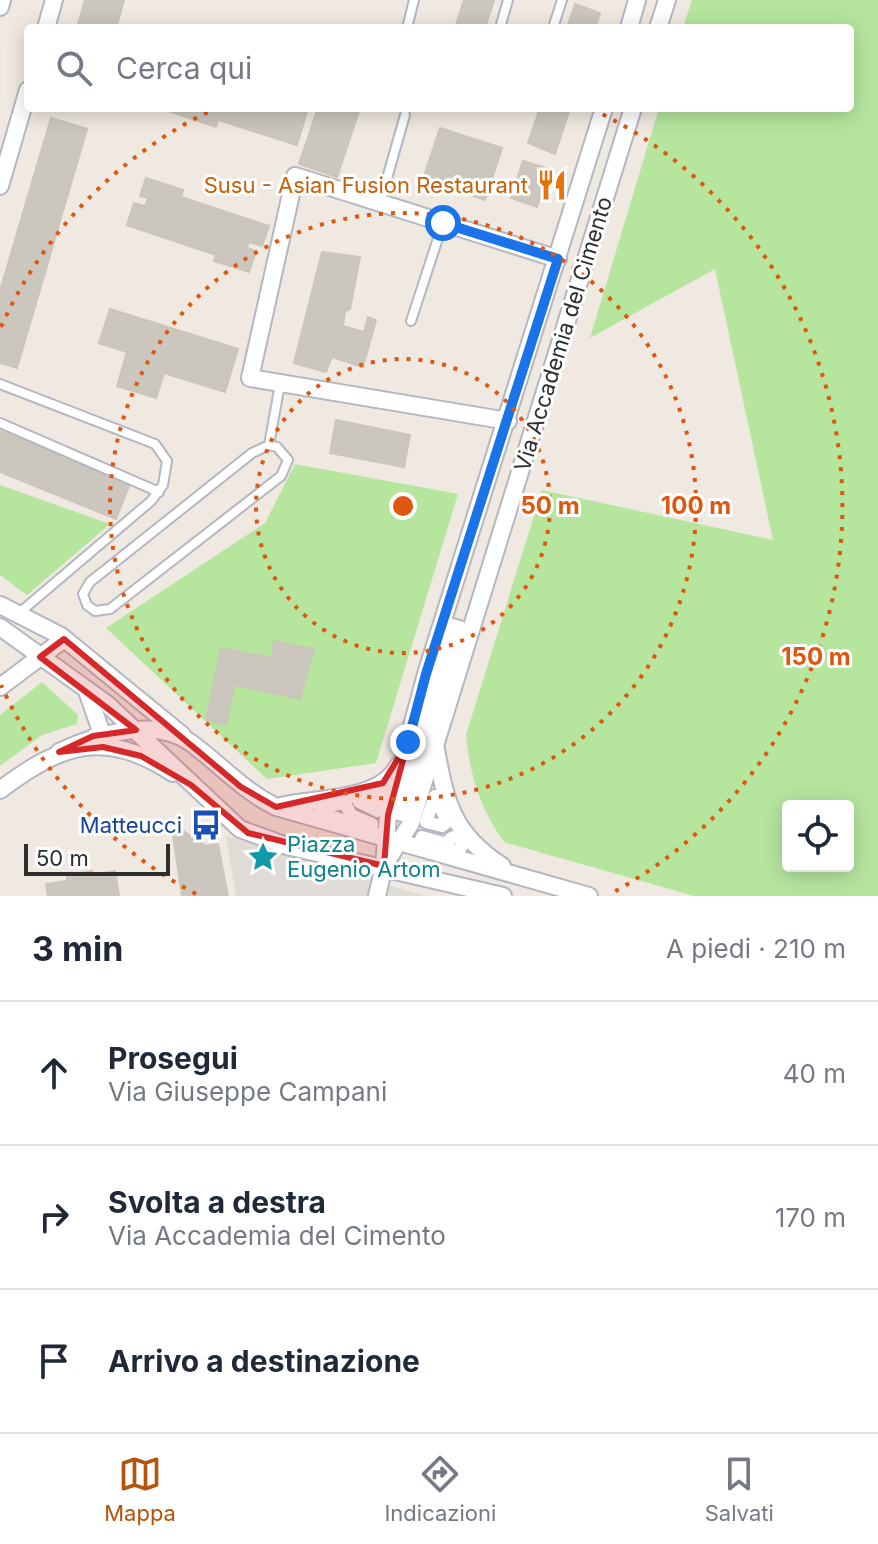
<!DOCTYPE html>
<html lang="it">
<head>
<meta charset="utf-8">
<style>
  body { margin:0; font-family:Inter,sans-serif; background:#f2f2f3; color:#1f2937 }
  .controls { position:absolute; right:24px; bottom:24px; display:grid; overflow:hidden; border-radius:8px; box-shadow:0 4px 20px #0003 }
  .controls button { width:72px; height:72px; display:grid; place-items:center; padding:0; border:0; border-bottom:2px solid #e0e1e3; background:#fff; color:#1f2937; font:40px sans-serif }
  .scale { position:absolute; left:24px; bottom:20px; width:146px; box-sizing:border-box; padding-left:8px; border:4px solid #2e2e2e; border-top:0; font-size:22px; line-height:28px; white-space:nowrap; color:#2e2e2e; -webkit-text-stroke:6px #fff; paint-order:stroke }
  .stop { position:absolute; width:24px; height:24px; margin:-18px; border:6px solid #1a73e8; border-radius:50%; background:#fff }
  .stop.end { background:#1a73e8; border-color:#fff; box-shadow:0 2px 8px #0008 }
  .list { margin:0; padding:0; list-style:none }
  h2 { display:flex; justify-content:space-between; align-items:center; height:104px; margin:0; padding:0 32px; font-size:34px }
  h2 small { font-size:26px; font-weight:400; color:#747a83 }
  .list li { display:grid; grid-template-columns:52px 1fr auto; gap:24px; align-items:center; box-sizing:border-box; height:144px; padding:0 32px; border-top:2px solid #e0e1e3 }
  .list b { display:block; font-size:30px; white-space:nowrap }
  .list p { margin:0; font-size:26px; white-space:nowrap; color:#747a83 }
  .list em { font-size:26px; font-style:normal; color:#747a83 }
  .icon { flex:none; width:44px; height:44px; fill:none; stroke:currentColor; stroke-width:2; stroke-linecap:round; stroke-linejoin:round }
  .map { position:relative; flex:none; width:878px; height:896px; overflow:hidden }
  .search { position:absolute; background:#fff; box-shadow:0 4px 20px #0003; left:24px; right:24px; top:24px; height:88px; display:flex; align-items:center; gap:20px; box-sizing:border-box; padding:0 28px; border-radius:8px; color:#747a83; font-size:30px }
  .sheet { height:536px; background:#fff }
  nav { display:flex; justify-content:space-around; align-items:center; box-sizing:border-box; height:112px; border-top:2px solid #e0e1e3; background:#fff; font-size:22px; color:#747a83 }
  nav a { display:grid; justify-items:center; gap:4px }
  nav .on { color:#b45309 }
  .map>svg:first-child { display:block }
  .green { fill:#b6e59e; fill-rule:evenodd }
  .plaza { fill:#dfdcd8 }
  .building { fill:#cbc7bf; stroke:#cbc5ba; stroke-width:2 }
  .lines { fill:none; stroke-linecap:round; stroke-linejoin:round }
  .service-casing { stroke:#b4b7c1; stroke-width:12 }
  .pedestrian-casing { stroke:#b4b7c1; stroke-width:16 }
  .minor-casing { stroke:#b4b7c1; stroke-width:20 }
  .service { stroke:#fff; stroke-width:8 }
  .pedestrian { stroke:#fff; stroke-width:12 }
  .minor { stroke:#fff; stroke-width:16 }
  .route { stroke:#1a73e8; stroke-width:10 }
  .marked { fill:#d62828; fill-opacity:0.2; stroke:#d62828; stroke-width:6; stroke-linejoin:round }
  .ring { fill:none; stroke:#df570e; stroke-width:4; stroke-dasharray:4 8 }
  .labels { text-anchor:middle; stroke-width:6; stroke-linejoin:round; paint-order:stroke }
  .food-label { font-size:22px; fill:#c56008; stroke:#fff; text-anchor:end }
  .street-label { font-size:22px; fill:#2e2e2e; stroke:#fff }
  .transit-label { font-size:22px; fill:#164399; stroke:#fff; text-anchor:end }
  .culture-label { font-size:22px; fill:#0d838f; stroke:#fff; text-anchor:start }
  .centre { fill:#df570e; stroke:#fff; stroke-width:4 }
  .ring-label { font-size:24px; text-anchor:middle; font-weight:bold; fill:#df570e; stroke:#fff; stroke-width:6; stroke-linejoin:round; paint-order:stroke }
</style>
</head>
<body>
<div class="map">
<svg width="878" height="896" viewBox="0 0 878 896">
  <rect width="100%" height="100%" fill="#efe9e1"/>
  <g class="green">
    <path d="M692,0H878V896H694L504,842C480,808 470,776 466,735L542,490L773,540L715,269L590,338L659,108H850V28H683ZM848,806V866H788V806Z"/>
    <path d="M295,464L458,494L376,763L267,779L106,628L265,523Z"/>
    <path d="M0,485L110,524L27,595L0,575Z"/>
    <path d="M42,682L78,715L77,724L42,735L0,766V715Z"/>
  </g>
  <path class="plaza" d="M226,836L367,879L426,896H236Z"/>
  <g class="building">
    <path d="M85,0H124L116,28H77Z"/>
    <path d="M464,0H494L485,28H455Z"/>
    <path d="M575,4L600,13L595,28H567Z"/>
    <path d="M160,108H308L297,145L218,120L216,127Z"/>
    <path d="M318,108H360L337,177L299,164Z"/>
    <path d="M540,108H570L555,154L528,143Z"/>
    <path d="M51,118L87,129L17,368L0,363V291Z"/>
    <path d="M440,128L502,148L485,200L423,179Z"/>
    <path d="M523,161L549,169L537,207L511,198Z"/>
    <path d="M146,178L183,190L181,197L269,226L262,246L249,242L247,248L256,251L249,272L214,261L216,255L127,225L134,203L145,206L148,198L140,196Z"/>
    <path d="M322,252L360,257L350,309L345,311L343,326L364,332L368,317L376,320L363,367L332,357L326,372L294,363Z"/>
    <path d="M110,309L238,349L225,392L164,373L156,398L117,386L127,352L99,343Z"/>
    <path d="M336,420L410,435L404,467L330,453Z"/>
    <path d="M0,431L130,484L116,519L0,472Z"/>
    <path d="M274,641L314,649L300,699L235,685L241,652L272,658Z"/>
    <path d="M221,648L241,652L226,725L206,720Z"/>
    <path d="M171,822L192,837L200,829L204,846L218,844L228,896H182Z"/>
    <path d="M92,871V875L115,871L119,896H48L46,884L67,881V875Z"/>
  </g>
  <g class="lines">
    <g class="service-casing">
      <g id="service">
        <path d="M407,28L414,0"/>
        <path d="M500,28L508,0"/>
        <path d="M553,28L562,0"/>
        <path d="M380,203L405,115"/>
        <path d="M411,321L443,223"/>
        <path d="M0,384L155,444L167,461L163,485L151,501L18,614"/>
        <path d="M0,423L159,492"/>
        <path d="M269,445L277,447L288,460L281,476L110,609L95,611L87,605L83,594L90,582L252,453Z"/>
        <path d="M269,445L280,384"/>
      </g>
    </g>
    <g class="pedestrian-casing">
      <g id="pedestrian">
        <path d="M452,625L460,627L402,815L396,813Z"/>
        <path d="M381,794L377,811L359,802L361,800Z"/>
        <path d="M435,796L447,822L442,826L426,822Z"/>
        <path d="M345,803L351,815L372,824L371,829L320,813L321,807Z"/>
        <circle cx="455" cy="844" r="7"/>
        <path d="M422,837L440,842L439,847L420,842Z"/>
      </g>
    </g>
    <g class="minor-casing">
      <g id="minor">
        <path d="M0,7L2,0"/>
        <path d="M46,28L54,0"/>
        <path d="M629,28L637,0"/>
        <path d="M658,28L667,0"/>
        <path d="M0,186L28,90"/>
        <path d="M508,421L250,378L295,176L558,259"/>
        <path d="M0,605L61,636L182,735"/>
        <path d="M0,627L107,704L240,829L287,846L503,896"/>
        <path d="M0,687L64,639"/>
        <path d="M87,691L101,731L96,736"/>
        <path d="M435,745C446,802 451,833 502,866"/>
        <path d="M59,752C96,735 154,716 191,743C221,765 242,790 276,807L589,896"/>
        <path d="M0,790C61,744 104,728 173,773"/>
        <path d="M281,806C317,797 379,802 398,766"/>
        <path d="M385,864L411,823L633,108"/>
        <path d="M377,896L384,866L388,815L426,674L604,108"/>
      </g>
    </g>
    <use href="#service" class="service"/>
    <use href="#pedestrian" class="pedestrian"/>
    <use href="#minor" class="minor"/>
  </g>
  <g class="lines">
    <path class="route" d="M408,742L426,674L558,259L443,223"/>
  </g>
  <path class="marked" d="M64,639L241,787L276,807L383,783L408,742L388,815L384,866L248,833L191,785L141,756L103,747L59,752L93,736L136,730L40,657Z"/>
  <g class="ring">
    <circle cx="403" cy="506" r="147"/>
    <circle cx="403" cy="506" r="293"/>
    <path d="M196 894A440 440 0 0 1 1 685M1 327A440 440 0 0 1 214 109M592 109A440 440 0 0 1 610 894"/>
  </g>
  <defs>
    <g id="restaurant-bare" transform="scale(2.4)"><path d="M-5-6h1v4h1v-4h1v4h1v-4h1v5L-1.5 .5V6h-2V.5L-5-1ZM5-6V6H3V1.5H1.5Q1.5-4 5-6Z" fill="#e8710a" stroke="#fff" stroke-width="2.5" paint-order="stroke"/></g>
    <g id="bus-bare" transform="scale(2.4)"><path d="M-5-6H5V4H4V6H2V4H-2V6H-4V4H-5ZM-3.5-4V0h7V-4ZM-3.5 1.2v1.5H-2V1.2ZM2 1.2v1.5H3.5V1.2Z" fill="#1a4fb4" stroke="#fff" stroke-width="2.5" paint-order="stroke"/></g>
    <g id="sight-bare" transform="scale(2.4)"><path d="M0-6L1.8-2.2L6-1.7L2.9 1.2L3.7 5.4L0 3.3L-3.7 5.4L-2.9 1.2L-6-1.7L-1.8-2.2Z" fill="#0f9aa8" stroke="#fff" stroke-width="2.5" paint-order="stroke"/></g>
  </defs>
  <g fill-rule="evenodd">
    <use href="#restaurant-bare" x="552" y="185"/>
    <use href="#bus-bare" x="206" y="825"/>
    <use href="#sight-bare" x="263" y="857"/>
  </g>
  <g class="labels">
    <g class="food-label">
      <text x="528" y="193">Susu - Asian Fusion Restaurant</text>
    </g>
    <g class="street-label">
      <text transform="translate(563 334) rotate(-73)" y="8">Via Accademia del Cimento</text>
    </g>
    <g class="transit-label">
      <text x="182" y="833">Matteucci</text>
    </g>
    <g class="culture-label">
      <text x="287" y="852">Piazza<tspan x="287" dy="25">Eugenio Artom</tspan></text>
    </g>
  </g>
  <circle cx="403" cy="506" r="12" class="centre"/>
  <g class="ring-label">
    <text x="550" y="514">50 m</text>
    <text x="696" y="514">100 m</text>
    <text x="816" y="665">150 m</text>
  </g>
</svg>
<div class="controls">
<button><svg class="icon" aria-label="locate" viewBox="0 0 24 24"><circle cx="12" cy="12" r="6"/><path d="M12 2v4M12 18v4M2 12h4M18 12h4"/></svg></button>
</div>
<div class="scale">50 m</div>
<div class="stop" style="left:443px;top:223px"></div>
<div class="stop end" style="left:408px;top:742px"></div>
<div class="search"><svg class="icon" aria-label="search" viewBox="0 0 24 24"><circle cx="10" cy="10" r="6"/><path d="M15 15l6 6"/></svg>Cerca qui</div>
</div>
<section class="sheet">
<h2>3 min<small>A piedi · 210 m</small></h2>
<ul class="list">
<li><svg class="icon" aria-label="ahead" viewBox="0 0 24 24"><path d="M12 20V5M6 11l6-6 6 6"/></svg><div><b>Prosegui</b><p>Via Giuseppe Campani</p></div><em>40 m</em></li>
<li><svg class="icon" aria-label="right" viewBox="0 0 24 24"><path d="M7 20v-9h11M14 6l5 5-5 5"/></svg><div><b>Svolta a destra</b><p>Via Accademia del Cimento</p></div><em>170 m</em></li>
<li><svg class="icon" aria-label="arrive" viewBox="0 0 24 24"><path d="M6 21V4h12l-3 4 3 4H6"/></svg><div><b>Arrivo a destinazione</b></div></li>
</ul>
</section>
<nav>
<a class="on"><svg class="icon" aria-label="map" viewBox="0 0 24 24"><path d="M3 6l6-2 6 2 6-2v14l-6 2-6-2-6 2zM9 4v14M15 6v14"/></svg>Mappa</a>
<a><svg class="icon" aria-label="directions" viewBox="0 0 24 24"><path d="M12 3l9 9-9 9-9-9zM9 14v-3h6M13 9l2 2-2 2"/></svg>Indicazioni</a>
<a><svg class="icon" aria-label="saved" viewBox="0 0 24 24"><path d="M7 4h10v16l-5-4-5 4z"/></svg>Salvati</a>
</nav>
</body>
</html>
